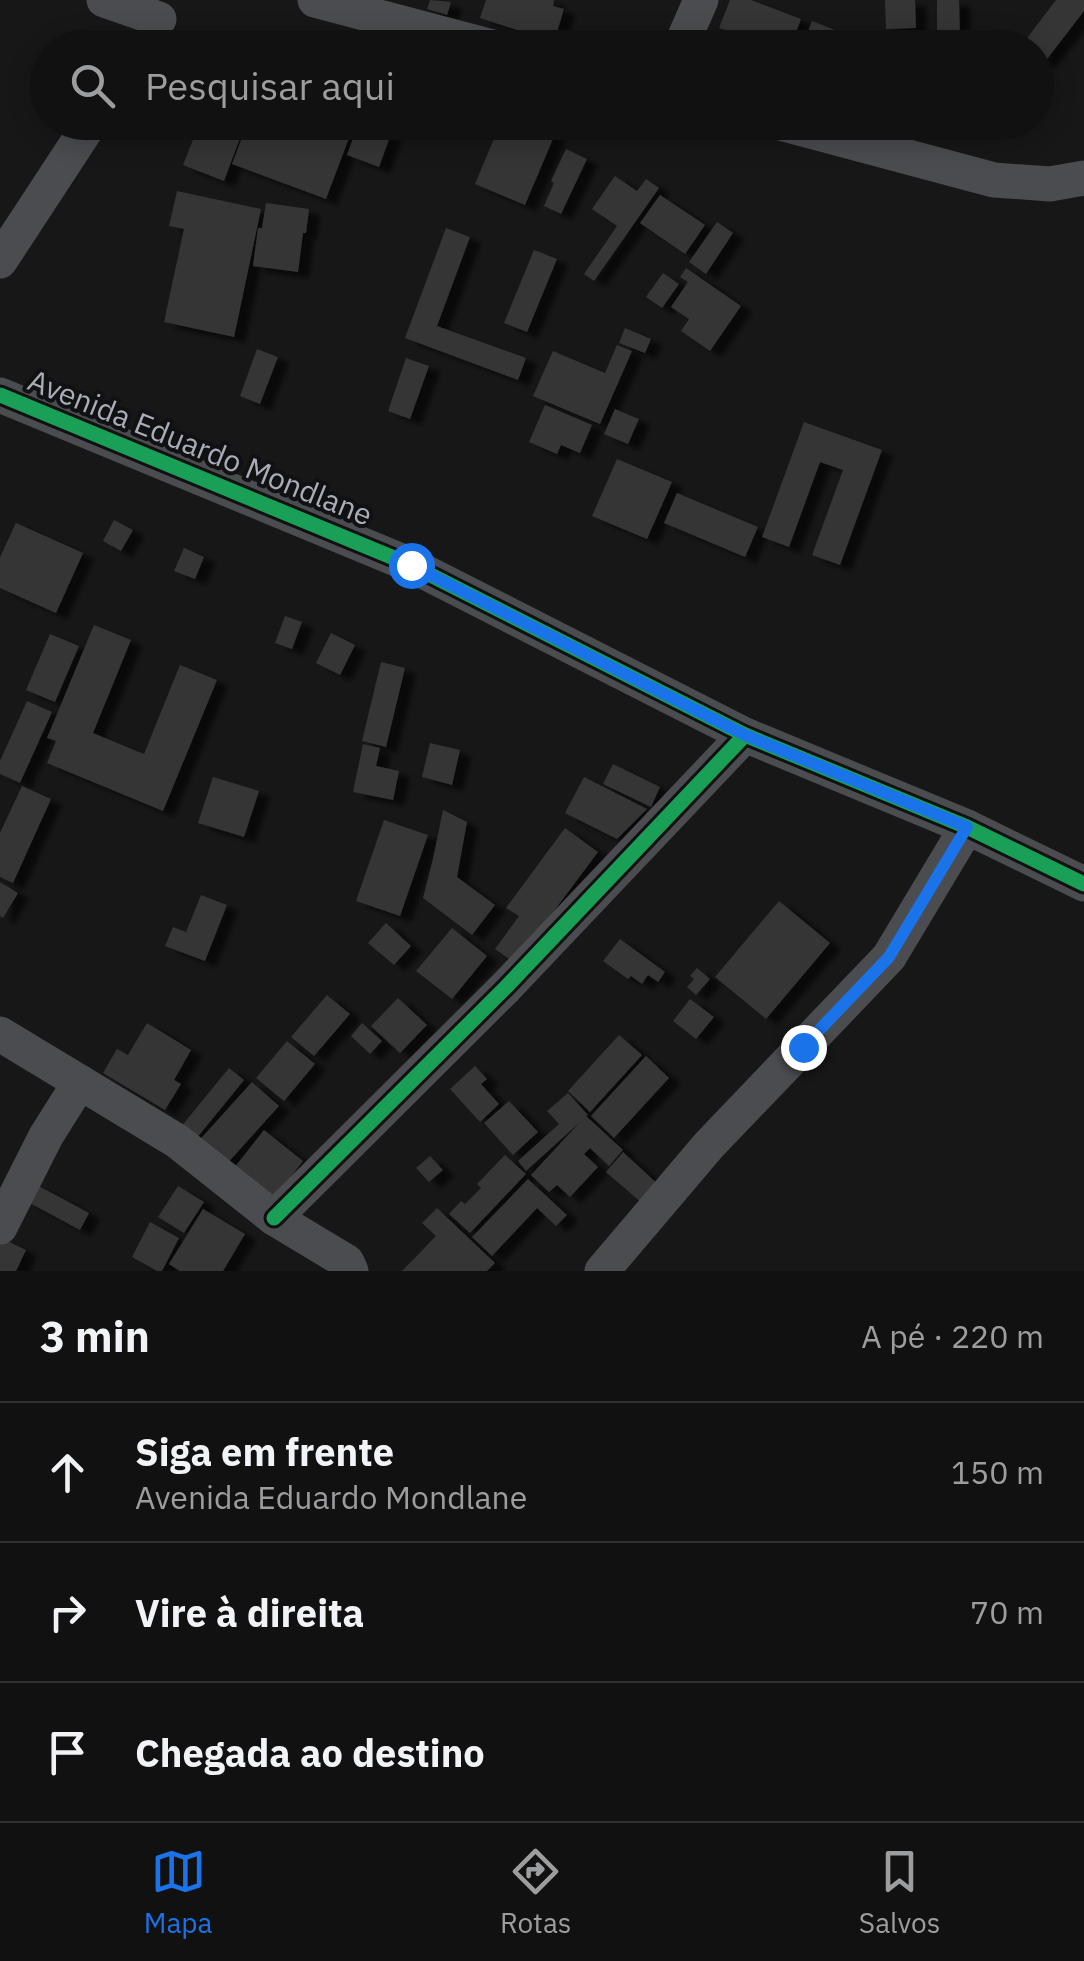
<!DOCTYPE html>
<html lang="pt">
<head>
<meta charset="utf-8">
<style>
  body { margin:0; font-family:"IBM Plex Sans",sans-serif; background:#1e1f1f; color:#f1f3f6 }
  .stop { position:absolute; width:30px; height:30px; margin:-22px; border:8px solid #1a73e8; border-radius:50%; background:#fff }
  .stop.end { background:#1a73e8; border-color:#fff; box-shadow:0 2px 10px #0008 }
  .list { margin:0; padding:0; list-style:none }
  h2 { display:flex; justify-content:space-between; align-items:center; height:130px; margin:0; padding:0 40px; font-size:42px }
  h2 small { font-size:32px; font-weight:400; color:#9c9d9f }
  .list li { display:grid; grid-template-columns:65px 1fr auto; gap:30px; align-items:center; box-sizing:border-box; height:140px; padding:0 40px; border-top:2px solid #303131 }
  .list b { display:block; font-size:38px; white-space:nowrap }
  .list p { margin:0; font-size:32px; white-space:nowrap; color:#9c9d9f }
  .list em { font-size:32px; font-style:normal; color:#9c9d9f }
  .icon { flex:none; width:55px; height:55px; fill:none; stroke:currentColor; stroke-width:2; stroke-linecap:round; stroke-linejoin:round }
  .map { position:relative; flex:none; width:1084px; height:1271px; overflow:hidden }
  .search { position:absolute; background:#111; box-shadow:0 5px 25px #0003; left:30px; right:30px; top:30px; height:110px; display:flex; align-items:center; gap:25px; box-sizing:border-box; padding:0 35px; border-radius:55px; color:#9c9d9f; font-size:38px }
  .sheet { height:550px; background:#111 }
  nav { display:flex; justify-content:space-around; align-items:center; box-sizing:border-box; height:140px; border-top:2px solid #303131; background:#111; font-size:28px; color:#9c9d9f }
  nav a { display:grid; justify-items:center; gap:5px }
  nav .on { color:#1a73e8 }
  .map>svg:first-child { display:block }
  .building { fill:#353536; filter:url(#shadow) }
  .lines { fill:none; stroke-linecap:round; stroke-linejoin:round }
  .minor { stroke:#4b4c50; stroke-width:35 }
  .cycleway-casing { stroke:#111113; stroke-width:21 }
  .cycleway { stroke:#1a9f57; stroke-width:15 }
  .route { stroke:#1a73e8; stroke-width:12 }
  .labels { text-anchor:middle; stroke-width:8; stroke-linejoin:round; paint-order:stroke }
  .street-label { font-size:30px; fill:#a8adb8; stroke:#111113 }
</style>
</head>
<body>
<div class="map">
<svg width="1084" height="1271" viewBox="0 0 1084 1271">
  <defs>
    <filter id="shadow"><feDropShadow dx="11" dy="6" stdDeviation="2.5" flood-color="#0009"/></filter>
  </defs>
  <rect width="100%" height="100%" fill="#171717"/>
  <g class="building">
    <path d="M430,0L451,2L447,15L427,9Z"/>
    <path d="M486,0H554L553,6L564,9L554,42L480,18Z"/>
    <path d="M730,0H751L801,19L790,48H722L729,31L719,28Z"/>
    <path d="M885,0H915L916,28L886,29Z"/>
    <path d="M937,0H959L960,37L937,38Z"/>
    <path d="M1056,0H1084V11L1044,63L1036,57V48L1021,46Z"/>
    <path d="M812,21L835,30L828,48H802Z"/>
    <path d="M200,122H246L224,181L183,165Z"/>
    <path d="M248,122H355L326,199L232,164Z"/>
    <path d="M359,122L391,134L379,167L347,155Z"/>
    <path d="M501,122H527L555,134L525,205L475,184Z"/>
    <path d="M566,149L587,159L561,214L544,206L554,183L551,181Z"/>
    <path d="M615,176L637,191L646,179L659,188L594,281L584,274L617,226L592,209Z"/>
    <path d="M177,191L261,209L234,337L164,322L184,229L169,226Z"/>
    <path d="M660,195L705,225L685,254L640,223Z"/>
    <path d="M266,203L309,209L306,233H303L298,272L253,266L258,228H262Z"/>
    <path d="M717,222L733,233L706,274L689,262Z"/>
    <path d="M446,228L470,237L437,326L526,358L518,380L405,338Z"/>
    <path d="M534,250L557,259L527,332L504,323Z"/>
    <path d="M686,268L741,306L710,351L681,331L689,319L671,307L688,282L680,277Z"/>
    <path d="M663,273L679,284L662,308L646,297Z"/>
    <path d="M625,328L651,339L645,353L619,343Z"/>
    <path d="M617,345L632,351L600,424L533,396L553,351L605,373Z"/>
    <path d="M257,349L278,357L260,404L240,396Z"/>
    <path d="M406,358L429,366L410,419L388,411Z"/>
    <path d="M545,405L592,425L580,453L561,445L557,454L529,442Z"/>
    <path d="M615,409L639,419L628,444L604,434Z"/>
    <path d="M804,422L882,450L840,565L812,555L843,470L820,462L789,547L762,537Z"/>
    <path d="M617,459L672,482L647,539L592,516Z"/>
    <path d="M677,493L758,527L745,557L664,523Z"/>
    <path d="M114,520L133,530L121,551L103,541Z"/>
    <path d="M16,523L83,553L56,613L0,588V557Z"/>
    <path d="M184,548L204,557L195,579L174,571Z"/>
    <path d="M285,616L302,622L292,649L275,643Z"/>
    <path d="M94,625L131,640L93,733L144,754L180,665L217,680L163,811L47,763L56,741L47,738Z"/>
    <path d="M331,633L355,645L340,675L316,663Z"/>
    <path d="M50,634L79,646L55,702L26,690Z"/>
    <path d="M381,662L405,668L386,747L362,741Z"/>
    <path d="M27,701L52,712L20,783L0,774V761Z"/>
    <path d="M430,743L460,750L452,785L422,777Z"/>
    <path d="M363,744L380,748L376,766L399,771L393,800L353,792Z"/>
    <path d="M613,764L660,787L651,807L603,784Z"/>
    <path d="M213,777L259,791L244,837L198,823Z"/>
    <path d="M584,777L647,809L617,839L565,813Z"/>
    <path d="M22,786L51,799L13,883L0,877V833Z"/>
    <path d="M443,810L467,822L457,877L495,905L472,935L423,898L433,859Z"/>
    <path d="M384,820L428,835L400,916L356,901Z"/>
    <path d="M565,828L598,852L515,963L495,949L519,916L506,908Z"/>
    <path d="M0,882L18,893L3,918L0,916Z"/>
    <path d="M201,895L227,905L205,961L165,946L173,927L186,932Z"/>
    <path d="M779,901L830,943L766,1019L715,977Z"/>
    <path d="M386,923L411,946L394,965L368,943Z"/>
    <path d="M452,928L487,956L452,999L416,971Z"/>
    <path d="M620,939L665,972L658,982L648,975L642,984L631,976L628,979L603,961Z"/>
    <path d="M697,968L710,979L696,995L687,987L694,979L690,976Z"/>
    <path d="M327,995L350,1014L314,1056L291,1037Z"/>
    <path d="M398,998L427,1025L400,1053L371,1026Z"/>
    <path d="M690,999L714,1017L696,1039L673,1021Z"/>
    <path d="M147,1023L191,1050L174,1080L181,1084L165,1110L103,1073L117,1049L128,1055Z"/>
    <path d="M362,1023L382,1041L370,1054L351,1036Z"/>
    <path d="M619,1035L642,1055L590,1112L568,1091Z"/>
    <path d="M287,1041L315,1064L284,1101L256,1078Z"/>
    <path d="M646,1056L669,1078L614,1138L591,1116Z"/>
    <path d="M475,1066L487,1079L481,1084L499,1104L480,1122L450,1089Z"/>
    <path d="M229,1068L244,1080L191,1145L176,1133Z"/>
    <path d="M252,1082L279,1106L223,1168L196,1144Z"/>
    <path d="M568,1093L588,1115L586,1116L623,1150L609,1166L590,1148L584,1154L598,1167L570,1197L557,1185L549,1192L531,1175L580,1122L526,1171L518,1161L559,1124L547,1111Z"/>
    <path d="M509,1101L538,1132L513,1155L484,1123Z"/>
    <path d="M264,1130L303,1161L273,1200L234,1168Z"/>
    <path d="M623,1152L660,1186L643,1204L606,1172Z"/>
    <path d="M505,1155L526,1174L470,1233L449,1214L461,1201L465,1204L481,1188L477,1184Z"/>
    <path d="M430,1156L443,1170L429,1182L416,1168Z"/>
    <path d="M528,1179L567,1215L556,1226L537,1208L492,1256L472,1237Z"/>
    <path d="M35,1184L89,1213L80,1230L26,1201Z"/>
    <path d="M178,1186L204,1202L184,1233L158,1217Z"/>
    <path d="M437,1208L495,1263L487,1271H402L436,1236L422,1223Z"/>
    <path d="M203,1209L245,1234L223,1271H180L169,1264Z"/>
    <path d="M150,1222L179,1238L162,1271H157L132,1257Z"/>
    <path d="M3,1239L26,1250L16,1271H0V1245Z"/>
  </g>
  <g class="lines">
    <g class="minor">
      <path d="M104,0L159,19"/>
      <path d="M315,0L496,48"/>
      <path d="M680,48L701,0"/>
      <path d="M777,122L994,180L1050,184L1084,178"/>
      <path d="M0,261L91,122"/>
      <path d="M0,395L411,565L745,735L967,827L1084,884"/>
      <path d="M0,1034L177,1141L274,1218L347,1262L351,1271"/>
      <path d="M274,1218L506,987L745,735"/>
      <path d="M0,1227L46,1136L80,1082"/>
      <path d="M602,1271L709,1145L889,957L967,827"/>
    </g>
    <g class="cycleway-casing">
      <g id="cycleway">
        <path d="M0,395L411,565L745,735L967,827L1084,884"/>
        <path d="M274,1218L506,987L745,735"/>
      </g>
    </g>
    <use href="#cycleway" class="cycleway"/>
  </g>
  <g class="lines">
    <path class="route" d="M411,565L745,735L967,827L889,957L803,1047"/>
  </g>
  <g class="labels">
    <g class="street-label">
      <text transform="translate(200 448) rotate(22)" y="10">Avenida Eduardo Mondlane</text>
    </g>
  </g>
</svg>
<div class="stop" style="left:411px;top:565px"></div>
<div class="stop end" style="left:803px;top:1047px"></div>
<div class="search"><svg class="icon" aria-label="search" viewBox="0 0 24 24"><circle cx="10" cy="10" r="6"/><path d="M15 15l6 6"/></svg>Pesquisar aqui</div>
</div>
<section class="sheet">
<h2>3 min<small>A pé · 220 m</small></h2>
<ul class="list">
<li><svg class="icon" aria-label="ahead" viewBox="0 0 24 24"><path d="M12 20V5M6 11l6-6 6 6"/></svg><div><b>Siga em frente</b><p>Avenida Eduardo Mondlane</p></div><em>150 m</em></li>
<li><svg class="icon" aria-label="right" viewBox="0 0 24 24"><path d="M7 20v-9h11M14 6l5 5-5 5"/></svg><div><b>Vire à direita</b></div><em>70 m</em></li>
<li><svg class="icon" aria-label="arrive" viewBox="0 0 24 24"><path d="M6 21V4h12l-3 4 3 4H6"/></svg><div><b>Chegada ao destino</b></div></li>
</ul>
</section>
<nav>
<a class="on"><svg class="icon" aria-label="map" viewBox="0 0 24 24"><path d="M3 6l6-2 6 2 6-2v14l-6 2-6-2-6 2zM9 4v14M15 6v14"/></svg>Mapa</a>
<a><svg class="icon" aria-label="directions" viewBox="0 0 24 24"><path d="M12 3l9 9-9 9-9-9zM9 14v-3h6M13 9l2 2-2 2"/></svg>Rotas</a>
<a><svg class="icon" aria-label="saved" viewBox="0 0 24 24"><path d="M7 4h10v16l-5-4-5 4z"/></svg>Salvos</a>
</nav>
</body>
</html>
